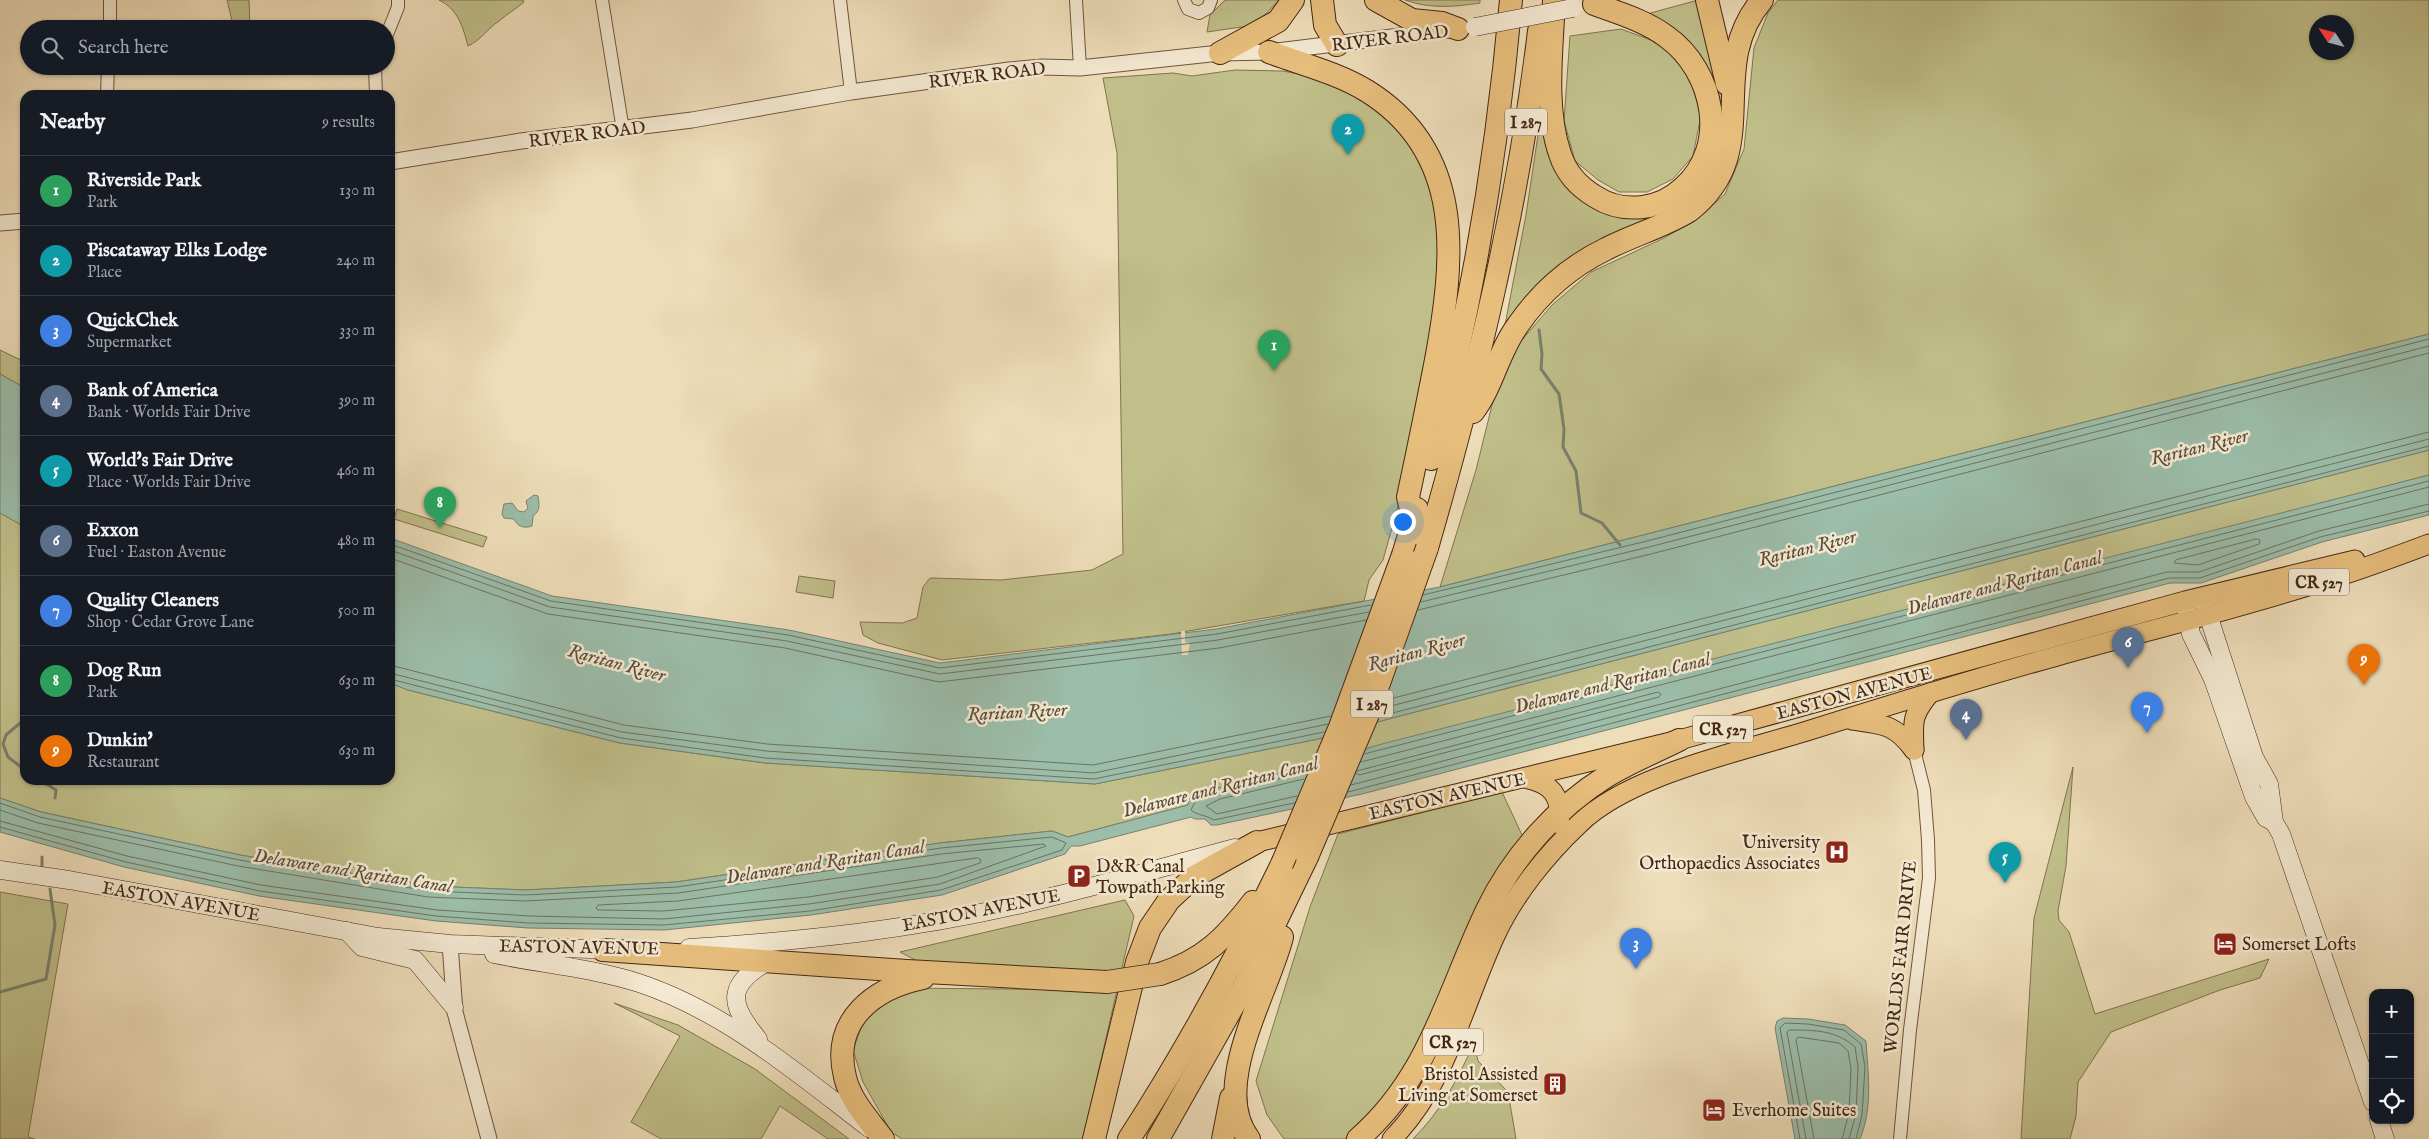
<!DOCTYPE html>
<html lang="en">
<head>
<meta charset="utf-8">
<style>
  body { margin:0; font-family:"IM FELL English",serif; background:#20242c; color:#f1f3f6 }
  .controls { position:absolute; right:15px; bottom:15px; display:grid; overflow:hidden; border-radius:10px; box-shadow:0 1px 4px #0004 }
  .controls button { width:45px; height:45px; display:grid; place-items:center; padding:0; border:0; border-bottom:1px solid #363941; background:#171b24; color:#f1f3f6; font:25px sans-serif }
  .compass { position:absolute; left:2309px; top:15px; width:45px; height:45px; border-radius:50%; background:#171b24; box-shadow:0 1px 4px #0004; rotate:306deg }
  .you { position:absolute; left:1402px; top:521px; width:18px; height:18px; margin:-12px; border:4px solid #fff; border-radius:50%; background:#1a73e8; box-shadow:0 0 0 8px #1a73e833 }
  .badge { display:grid; place-items:center; width:32px; height:32px; border-radius:50%; background:#b45309; color:#fff; font-size:16px; font-weight:700 }
  .pin { position:absolute; translate:-50% -41px; filter:drop-shadow(0 1px 2px #0008) }
  .pin::after { content:''; position:absolute; top:26px; width:18px; height:15px; background:inherit; clip-path:polygon(0 0,100% 0,50% 100%) }
  .list { margin:0; padding:0; list-style:none }
  h2 { display:flex; justify-content:space-between; align-items:center; height:65px; margin:0; padding:0 20px; font-size:21px }
  h2 small { font-size:16px; font-weight:400; color:#9ea1a6 }
  .list li { display:grid; grid-template-columns:32px 1fr auto; gap:15px; align-items:center; box-sizing:border-box; height:70px; padding:0 20px; border-top:1px solid #363941 }
  .list b { display:block; font-size:19px; white-space:nowrap }
  .list p { margin:0; font-size:16px; white-space:nowrap; color:#9ea1a6 }
  .list em { font-size:16px; font-style:normal; color:#9ea1a6 }
  .icon { flex:none; width:28px; height:28px; fill:none; stroke:currentColor; stroke-width:2; stroke-linecap:round; stroke-linejoin:round }
  .map { position:relative; flex:none; width:2429px; height:1139px; overflow:hidden }
  .search { position:absolute; background:#171b24; box-shadow:0 1px 4px #0004; left:20px; top:20px; width:375px; height:55px; display:flex; align-items:center; gap:12px; box-sizing:border-box; padding:0 18px; border-radius:28px; color:#9ea1a6; font-size:19px }
  .panel { position:absolute; background:#171b24; box-shadow:0 1px 4px #0004; left:20px; top:90px; width:375px; height:695px; border-radius:15px }
  .map>svg:first-child { display:block }
  .green { fill:#c0bf8a; stroke:#82734f; fill-rule:evenodd }
  .water { fill:#9bbdaa; stroke:#78816e }
  .pier { fill:#eeddb9 }
  .lines { fill:none; stroke-linecap:round; stroke-linejoin:round }
  .shore { stroke:#6f725f; stroke-width:1 }
  .stream { stroke:#78816e; stroke-width:3 }
  .minor-casing { stroke:#6e543d; stroke-width:14 }
  .tertiary-casing { stroke:#6e543d; stroke-width:17 }
  .secondary-casing { stroke:#432714; stroke-width:19 }
  .primary-casing { stroke:#432714; stroke-width:21 }
  .motorway-casing { stroke:#432714; stroke-width:24 }
  .minor { stroke:#f4e9d2; stroke-width:12 }
  .tertiary { stroke:#f4e9d2; stroke-width:15 }
  .secondary { stroke:#f4e9d2; stroke-width:18 }
  .primary { stroke:#e7be7c; stroke-width:19 }
  .motorway { stroke:#e7be7c; stroke-width:22 }
  .secondary-bridge-casing { stroke:#432714; stroke-width:19; stroke-linecap:butt }
  .motorway-bridge-casing { stroke:#432714; stroke-width:24; stroke-linecap:butt }
  .secondary-bridge { stroke:#f4e9d2; stroke-width:18 }
  .motorway-bridge { stroke:#e7be7c; stroke-width:22 }
  .labels { text-anchor:middle; stroke-width:5; stroke-linejoin:round; paint-order:stroke }
  .shield { fill:#f4e9d2; stroke:#78614d; stroke-width:1 }
  .shield-label { font-size:16px; font-weight:bold; fill:#432714 }
  .street-label { font-size:18px; fill:#432714; stroke:#f4e9d2 }
  .poi-label { font-size:18px; fill:#432714; stroke:#f4e9d2; text-anchor:start }
  .water-label { font-size:19px; font-style:italic; fill:#594c3a; stroke:#f4e9d2 }
</style>
</head>
<body>
<div class="map">
<svg width="2429" height="1139" viewBox="0 0 2429 1139">
  <rect width="100%" height="100%" fill="#eeddb9"/>
  <filter id="stains"><feTurbulence type="fractalNoise" baseFrequency=".004" numOctaves="4"/><feColorMatrix values="0 0 0 0 .2 0 0 0 0 .09 0 0 0 0 .02 0 0 0 .5 -.17"/></filter>
  <radialGradient id="worn" r=".72"><stop offset=".6" stop-color="#630" stop-opacity="0"/><stop offset="1" stop-color="#630" stop-opacity=".3"/></radialGradient>
  <g class="green">
    <path d="M227,0H249L250,29H234Z"/>
    <path d="M439,0H523L524,2C516,9 507,14 499,21C487,29 481,40 468,46C463,27 458,9 439,0Z"/>
    <path d="M1225,0H1279L1255,25L1207,32L1210,15Z"/>
    <path d="M1405,0H1480V3C1454,7 1430,9 1405,0Z"/>
    <path d="M1698,0L1724,99L1708,182L1505,325L1526,215L1545,88L1577,192L1671,204L1717,110L1647,14Z"/>
    <path d="M1778,0H2429V334L1440,587L1476,470L1495,393L1516,347L1552,305L1591,272L1664,238L1697,219L1725,194L1744,149L1754,48L1768,13ZM2316,22H2346V52H2316Z"/>
    <path d="M1621,29L1651,40L1676,56L1692,86L1701,115L1693,156L1673,179L1647,192H1619L1598,180L1575,161L1564,121L1570,36Z"/>
    <path d="M1235,70L1283,71L1309,76L1363,95L1407,137L1433,186L1442,254L1433,330L1402,492L1383,560L1369,580L1364,601L1171,634L942,660L878,643L863,635L860,622L902,623L917,618L923,587L930,578L1001,580L1092,570L1123,554L1117,153L1103,78L1173,73L1192,76Z"/>
    <path d="M0,350L25,362V388L0,374Z"/>
    <path d="M2429,450V475L1068,837L1052,831L940,843L676,882L526,890L429,886L240,855L41,812L0,798V513L25,527V780H390V683L408,690L620,743L765,763L1095,784L1318,739L1392,718Z"/>
    <path d="M397,509L487,537L483,547L394,519Z"/>
    <path d="M799,576L835,581L833,598L796,592Z"/>
    <path d="M2073,767L2066,866L2058,911L2059,920L2069,932L2095,1014L2269,959L2260,978L2220,990L2111,1032L2078,1082L2076,1116L2070,1139H2021L2034,918Z"/>
    <path d="M1502,792L1522,835L1494,880L1425,1042L1377,1111L1345,1139H1284L1267,1115L1256,1081L1310,907L1338,834Z"/>
    <path d="M0,892L68,904L28,1137L35,1139H0Z"/>
    <path d="M1125,900L1134,916L1121,972L925,965L900,952Z"/>
    <path d="M899,988L1117,990L1083,1139H902L891,1132L863,1082L853,1050L865,1017Z"/>
    <path d="M614,1003L678,1025L755,1069L849,1139H828L780,1106L761,1139H661L631,1122L680,1036Z"/>
    <path d="M1474,1043L1478,1061L1508,1092L1516,1139H1413C1441,1111 1458,1079 1474,1043Z"/>
  </g>
  <g class="water">
    <path d="M2429,334V450L1392,718L1318,739L1095,784L765,763L620,743L408,690L390,683V538L552,596L789,630L940,663L1216,629L1440,587Z"/>
    <path d="M0,374L25,388V527L0,513Z"/>
    <path d="M2429,475V515L2322,542L2201,583H2170L1362,794L1217,825H1211L1205,819H1195L1191,817L1080,846H1071L1065,854L942,895L811,915L664,930L528,928L436,921L259,896L124,867L0,832V798L41,812L240,855L429,886L526,890L676,882L940,843L1052,831L1068,837L1188,805L1189,799L1217,788L1305,767L1382,744Z"/>
    <path d="M534,495L538,496C539,505 541,510 533,516L532,526C524,529 517,526 514,519L504,518L502,514L504,504L512,503L518,511L524,512L528,508L526,501Z"/>
    <path d="M1783,1018L1808,1019L1845,1025L1866,1041C1868,1074 1873,1107 1860,1139H1795L1775,1028L1777,1021Z"/>
  </g>
  <path class="pier" d="M1181,631H1185V642L1190,643L1188,655H1182Z"/>
  <g class="lines">
    <g class="shore">
      <path d="M2257,539L2260,540L2259,544L2198,565L2174,563L2176,560Z"/>
      <path d="M390,544L551,601L788,635L940,668L1217,634L1371,605"/>
      <path d="M390,550L550,607L787,641L940,674L1218,640L1369,612"/>
      <path d="M390,558L548,614L785,648L939,682L1219,648L1366,620"/>
      <path d="M1423,595L1647,541L2429,339"/>
      <path d="M1421,602L1649,547L2429,346"/>
      <path d="M1418,610L1651,554L2429,353"/>
      <path d="M390,665L624,725L767,744L1093,765L1331,716"/>
      <path d="M390,673L622,732L766,751L1094,773L1328,724"/>
      <path d="M390,679L621,738L765,758L1094,779L1324,732"/>
      <path d="M1386,700L2429,432"/>
      <path d="M1383,708L2429,439"/>
      <path d="M1381,716L2429,446"/>
      <path d="M1364,754L2429,481"/>
      <path d="M1361,762L2429,487"/>
      <path d="M1356,773L1359,775L1659,697L1661,694L1658,692L1357,771"/>
      <path d="M1351,785L2167,572H2199L2319,531L2429,504"/>
      <path d="M1348,792L2169,578H2200L2320,537L2429,511"/>
      <path d="M1297,796L1217,814L1206,806L1220,799L1304,779"/>
      <path d="M0,803L40,817L239,860L429,891L525,895L677,887L941,848L1052,837L1066,843L1062,850L941,890L810,911L664,925L528,923L436,916L260,891L126,862L0,827"/>
      <path d="M1294,803L1214,820C1206,815 1196,815 1191,810L1195,802L1218,793L1308,772"/>
      <path d="M0,810L38,823L238,866L428,897L525,901L678,893L941,854L1044,844L1046,846L940,884L809,904L664,919L529,916L437,910L261,885L127,856L0,821"/>
      <path d="M978,858L981,860L980,863L938,877L808,897L664,911L598,910L596,908L598,905L678,901Z"/>
      <path d="M1800,1139L1780,1028L1785,1023L1808,1024L1844,1030L1861,1044L1865,1067L1862,1115L1856,1139"/>
      <path d="M1806,1139L1787,1032L1789,1030C1814,1030 1836,1030 1855,1047L1858,1067L1856,1114L1849,1139"/>
      <path d="M1814,1139L1796,1040L1798,1037L1839,1043L1848,1051L1851,1068L1849,1113L1842,1139"/>
    </g>
    <g class="stream">
      <path d="M1539,330L1542,354L1541,369L1559,394L1564,429L1563,447L1576,471L1581,513L1602,523L1620,545"/>
      <path d="M25,719L6,735L3,744L8,757L25,770"/>
      <path d="M40,780L56,790L55,798"/>
      <path d="M42,866V857"/>
      <path d="M0,992L46,979L55,925L50,889"/>
    </g>
    <g class="minor-casing">
      <g id="minor">
        <path d="M602,0L623,130"/>
        <path d="M840,0L851,92"/>
        <path d="M1076,0L1080,68"/>
        <path d="M1184,0L1188,9L1199,13L1208,8L1211,0"/>
        <path d="M110,29V0"/>
        <path d="M386,37L398,7V0"/>
        <path d="M375,66L376,95"/>
        <path d="M107,95L108,66"/>
        <path d="M1900,1139L1910,1030L1929,878L1928,840L1924,790L1914,750"/>
      </g>
    </g>
    <g class="tertiary-casing">
      <g id="tertiary">
        <path d="M390,162L521,141L692,120L851,92L1009,70L1042,67L1080,68L1220,53L1269,52L1449,30"/>
        <path d="M0,223L25,221"/>
        <path d="M450,944L455,1012L489,1139"/>
      </g>
    </g>
    <g class="secondary-casing">
      <g id="secondary">
        <path d="M2204,602L2254,757L2269,784L2274,822L2281,834L2373,1102"/>
        <path d="M2186,606L2191,634L2213,679L2254,797L2266,818L2274,822"/>
        <path d="M0,870L69,880L378,937L450,944L616,950"/>
        <path d="M347,931L362,947L415,960L454,1007"/>
        <path d="M689,948C803,941 919,929 1030,902C1099,886 1167,866 1235,848"/>
        <path d="M494,954C542,964 592,968 639,983C726,1012 797,1073 869,1128"/>
        <path d="M758,1039C728,1003 726,985 770,960"/>
        <path d="M2379,1120L2385,1139"/>
      </g>
    </g>
    <g class="primary-casing">
      <g id="primary">
        <path d="M1852,720C1882,724 1895,724 1914,750"/>
        <path d="M1914,750C1913,721 1911,716 1930,693"/>
        <path d="M1524,778C1552,783 1562,796 1559,824"/>
        <path d="M1257,842L1679,740L2185,601L2355,560"/>
        <path d="M1392,1139C1447,1083 1463,1005 1495,936C1514,895 1546,855 1579,824C1629,775 1739,752 1807,731C1890,705 1973,679 2057,656C2149,630 2242,608 2333,578C2365,568 2397,556 2429,544"/>
      </g>
    </g>
    <g class="motorway-casing">
      <g id="motorway">
        <path d="M1322,0L1325,25L1337,45"/>
        <path d="M1376,0L1412,20L1442,23L1458,29"/>
        <path d="M1554,0C1552,48 1544,108 1560,154C1566,173 1579,187 1596,197C1610,206 1626,209 1643,207C1658,205 1672,198 1683,188C1730,146 1714,71 1667,37C1646,21 1619,13 1594,4"/>
        <path d="M1707,0L1727,84"/>
        <path d="M1269,52C1301,64 1338,73 1367,91C1467,153 1454,261 1436,360C1427,406 1418,451 1408,497L1414,522"/>
        <path d="M1220,53L1278,21L1293,0"/>
        <path d="M1473,412C1493,386 1498,352 1518,325C1540,293 1571,266 1606,249C1633,235 1663,227 1689,211C1767,151 1703,70 1762,0"/>
        <path d="M1431,459C1472,308 1497,156 1511,0"/>
        <path d="M1427,548C1476,378 1518,207 1539,31"/>
        <path d="M1403,555L1417,509"/>
        <path d="M603,950L907,971L1107,982"/>
        <path d="M1160,974C1204,960 1225,938 1253,902"/>
        <path d="M883,1139C869,1120 850,1100 845,1077C831,1020 874,988 923,978"/>
        <path d="M1094,1139L1137,962L1150,928L1169,900L1194,877L1257,842"/>
        <path d="M1129,1139C1186,1051 1236,959 1282,864"/>
        <path d="M1158,1139L1245,985L1307,857"/>
        <path d="M1223,1139L1231,1098"/>
        <path d="M1249,1139C1209,1087 1268,993 1282,937"/>
        <path d="M1358,1139C1430,1077 1448,991 1487,910C1513,856 1557,807 1607,776C1630,762 1655,752 1679,740"/>
      </g>
    </g>
    <use href="#minor" class="minor"/>
    <use href="#tertiary" class="tertiary"/>
    <use href="#secondary" class="secondary"/>
    <use href="#primary" class="primary"/>
    <use href="#motorway" class="motorway"/>
    <g class="secondary-bridge-casing">
      <path id="secondary-bridge" d="M1475,27L1573,8"/>
    </g>
    <g class="motorway-bridge-casing">
      <g id="motorway-bridge">
        <path d="M1307,857L1368,714L1427,548"/>
        <path d="M1282,864L1340,727L1403,555"/>
        <path d="M1107,982L1160,974"/>
      </g>
    </g>
    <use href="#secondary-bridge" class="secondary-bridge"/>
    <use href="#motorway-bridge" class="motorway-bridge"/>
  </g>
  <defs>
    <g id="hospital-square" transform="scale(1.25)"><rect x="-9" y="-9" width="18" height="18" rx="4" fill="#8f2418" stroke="#f4e9d2"/><path d="M-5-5h3v3.5h4V-5h3V5h-3V1.5h-4V5h-3Z" fill="#fff"/></g>
    <g id="parking-square" transform="scale(1.25)"><rect x="-9" y="-9" width="18" height="18" rx="4" fill="#8f2418" stroke="#f4e9d2"/><path d="M-3.5-5.5H1a3.5 3.5 0 0 1 0 7H-1V5.5H-3.5ZM-1-3.4V-.6H.8a1.4 1.4 0 0 0 0-2.8Z" fill="#fff"/></g>
    <g id="hotel-square" transform="scale(1.25)"><rect x="-9" y="-9" width="18" height="18" rx="4" fill="#8f2418" stroke="#f4e9d2"/><path d="M-6-4.5h1.5V1H6V5H4.5V3h-9V5H-6ZM-4 0a1.8 1.8 0 1 1 3.6 0ZM.5 0V-2.5h3Q6-2.5 6 0Z" fill="#fff"/></g>
    <g id="building-square" transform="scale(1.25)"><rect x="-9" y="-9" width="18" height="18" rx="4" fill="#8f2418" stroke="#f4e9d2"/><path d="M-4-6H4V6H1V3H-1V6H-4ZM-2.5-4.3h1.7v1.8h-1.7ZM.8-4.3h1.7v1.8H.8ZM-2.5-1h1.7V.8h-1.7ZM.8-1h1.7V.8H.8Z" fill="#fff"/></g>
  </defs>
  <g fill-rule="evenodd">
    <use href="#hospital-square" x="1837" y="852"/>
    <use href="#parking-square" x="1079" y="876"/>
    <use href="#hotel-square" x="2225" y="944"/>
    <use href="#building-square" x="1555" y="1084"/>
    <use href="#hotel-square" x="1714" y="1110"/>
  </g>
  <g class="labels">
    <g class="shield">
      <rect x="1505" y="108.5" width="42" height="27" rx="4"/>
      <rect x="2289" y="568.5" width="60" height="27" rx="4"/>
      <rect x="1351" y="690.5" width="42" height="27" rx="4"/>
      <rect x="1693" y="715.5" width="60" height="27" rx="4"/>
      <rect x="1423" y="1028.5" width="60" height="27" rx="4"/>
    </g>
    <g class="shield-label">
      <text x="1526" y="128">I 287</text>
      <text x="2319" y="588">CR 527</text>
      <text x="1372" y="710">I 287</text>
      <text x="1723" y="735">CR 527</text>
      <text x="1453" y="1048">CR 527</text>
    </g>
    <g class="street-label">
      <text transform="translate(1390 38) rotate(-7)" y="6">RIVER ROAD</text>
      <text transform="translate(987 75) rotate(-7)" y="6">RIVER ROAD</text>
      <text transform="translate(587 134) rotate(-7)" y="6">RIVER ROAD</text>
      <text transform="translate(1854 693) rotate(-15)" y="6">EASTON AVENUE</text>
      <text transform="translate(1447 796) rotate(-13)" y="6">EASTON AVENUE</text>
      <text transform="translate(181 901) rotate(10)" y="6">EASTON AVENUE</text>
      <text transform="translate(981 910) rotate(-11)" y="6">EASTON AVENUE</text>
      <text transform="translate(579 947) rotate(1)" y="6">EASTON AVENUE</text>
      <text transform="translate(1900 957) rotate(-84)" y="6">WORLDS FAIR DRIVE</text>
    </g>
    <g class="poi-label">
      <text x="1820" y="848" text-anchor="end">University<tspan x="1820" dy="21">Orthopaedics Associates</tspan></text>
      <text x="1096" y="872">D&amp;R Canal<tspan x="1096" dy="21">Towpath Parking</tspan></text>
      <text x="2242" y="950">Somerset Lofts</text>
      <text x="1538" y="1080" text-anchor="end">Bristol Assisted<tspan x="1538" dy="21">Living at Somerset</tspan></text>
      <text x="1732" y="1116">Everhome Suites</text>
    </g>
    <g class="water-label">
      <text transform="translate(2199 446) rotate(-14)" y="7">Raritan River</text>
      <text transform="translate(1807 547) rotate(-14)" y="7">Raritan River</text>
      <text transform="translate(2004 582) rotate(-15)" y="7">Delaware and Raritan Canal</text>
      <text transform="translate(1416 651) rotate(-15)" y="7">Raritan River</text>
      <text transform="translate(617 662) rotate(15)" y="7">Raritan River</text>
      <text transform="translate(1612 682) rotate(-14)" y="7">Delaware and Raritan Canal</text>
      <text transform="translate(1017 711) rotate(-3)" y="7">Raritan River</text>
      <text transform="translate(1220 786) rotate(-14)" y="7">Delaware and Raritan Canal</text>
      <text transform="translate(825 861) rotate(-9)" y="7">Delaware and Raritan Canal</text>
      <text transform="translate(353 870) rotate(9)" y="7">Delaware and Raritan Canal</text>
    </g>
  </g>
  <rect width="100%" height="100%" filter="url(#stains)"/>
  <rect width="100%" height="100%" fill="url(#worn)"/>
</svg>
<div class="controls">
<button>+</button>
<button>−</button>
<button><svg class="icon" aria-label="locate" viewBox="0 0 24 24"><circle cx="12" cy="12" r="6"/><path d="M12 2v4M12 18v4M2 12h4M18 12h4"/></svg></button>
</div>
<svg class="compass" viewBox="-18 -18 36 36"><path d="M0-13l5 13h-10z" fill="#e53935"/><path d="M0 13l5-13h-10z" fill="#9ea1a6"/></svg>
<div class="you"></div>
<div class="pin badge" style="left:1274px;top:371px;background:#2e9e5b">1</div>
<div class="pin badge" style="left:1348px;top:155px;background:#0f9aa8">2</div>
<div class="pin badge" style="left:1636px;top:969px;background:#3f7fe0">3</div>
<div class="pin badge" style="left:1966px;top:740px;background:#5c6f8a">4</div>
<div class="pin badge" style="left:2005px;top:883px;background:#0f9aa8">5</div>
<div class="pin badge" style="left:2128px;top:668px;background:#5c6f8a">6</div>
<div class="pin badge" style="left:2147px;top:733px;background:#3f7fe0">7</div>
<div class="pin badge" style="left:440px;top:528px;background:#2e9e5b">8</div>
<div class="pin badge" style="left:2364px;top:685px;background:#e8710a">9</div>
<div class="search"><svg class="icon" aria-label="search" viewBox="0 0 24 24"><circle cx="10" cy="10" r="6"/><path d="M15 15l6 6"/></svg>Search here</div>
<section class="panel">
<h2>Nearby<small>9 results</small></h2>
<ul class="list">
<li><span class="badge" style="background:#2e9e5b">1</span><div><b>Riverside Park</b><p>Park</p></div><em>130 m</em></li>
<li><span class="badge" style="background:#0f9aa8">2</span><div><b>Piscataway Elks Lodge</b><p>Place</p></div><em>240 m</em></li>
<li><span class="badge" style="background:#3f7fe0">3</span><div><b>QuickChek</b><p>Supermarket</p></div><em>330 m</em></li>
<li><span class="badge" style="background:#5c6f8a">4</span><div><b>Bank of America</b><p>Bank · Worlds Fair Drive</p></div><em>390 m</em></li>
<li><span class="badge" style="background:#0f9aa8">5</span><div><b>World's Fair Drive</b><p>Place · Worlds Fair Drive</p></div><em>460 m</em></li>
<li><span class="badge" style="background:#5c6f8a">6</span><div><b>Exxon</b><p>Fuel · Easton Avenue</p></div><em>480 m</em></li>
<li><span class="badge" style="background:#3f7fe0">7</span><div><b>Quality Cleaners</b><p>Shop · Cedar Grove Lane</p></div><em>500 m</em></li>
<li><span class="badge" style="background:#2e9e5b">8</span><div><b>Dog Run</b><p>Park</p></div><em>630 m</em></li>
<li><span class="badge" style="background:#e8710a">9</span><div><b>Dunkin'</b><p>Restaurant</p></div><em>630 m</em></li>
</ul>
</section>
</div>
</body>
</html>
